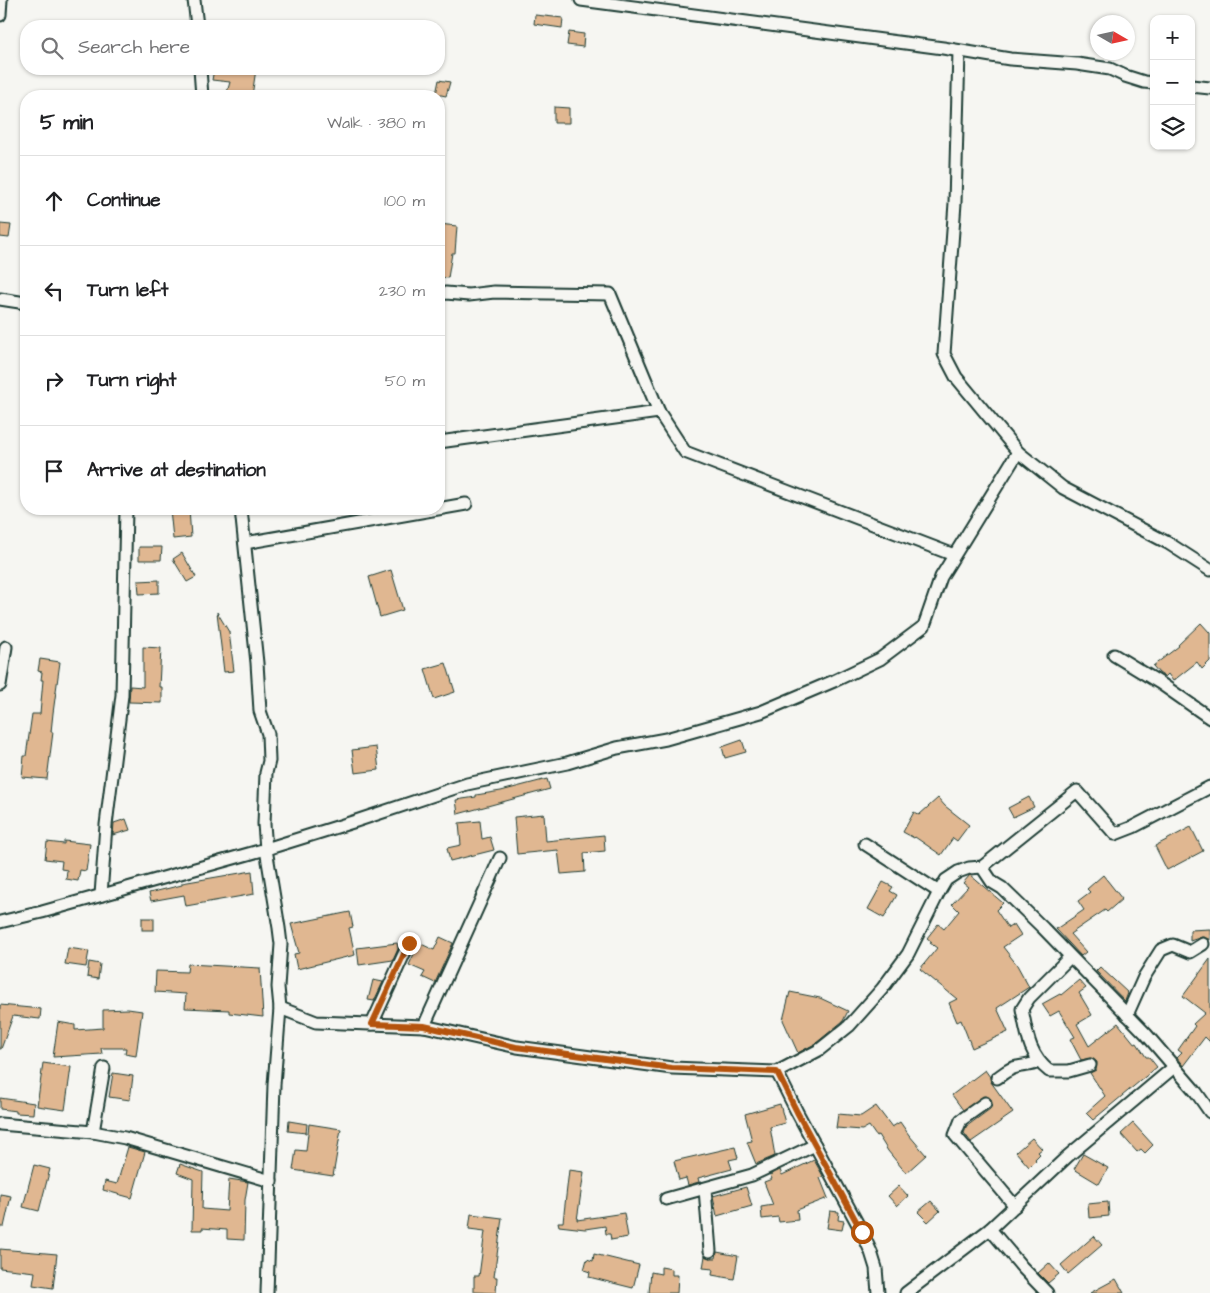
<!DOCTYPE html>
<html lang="en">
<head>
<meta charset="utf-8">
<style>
  body { margin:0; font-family:"Architects Daughter",sans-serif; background:#f2f2f2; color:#202124 }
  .controls { position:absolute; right:15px; top:15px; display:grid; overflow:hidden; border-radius:10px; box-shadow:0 1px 4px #0004 }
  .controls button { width:45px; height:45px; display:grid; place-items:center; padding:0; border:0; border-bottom:1px solid #e0e0e0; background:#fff; color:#202124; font:25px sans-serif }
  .compass { position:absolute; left:1090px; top:15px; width:45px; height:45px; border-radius:50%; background:#fff; box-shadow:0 1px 4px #0004; rotate:99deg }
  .stop { position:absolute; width:15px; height:15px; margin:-11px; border:4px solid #b45309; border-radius:50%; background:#fff }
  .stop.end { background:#b45309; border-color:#fff; box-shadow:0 1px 5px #0008 }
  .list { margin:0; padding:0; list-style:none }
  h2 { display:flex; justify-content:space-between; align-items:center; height:65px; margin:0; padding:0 20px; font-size:21px }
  h2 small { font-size:16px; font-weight:400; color:#757577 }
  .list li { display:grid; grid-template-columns:32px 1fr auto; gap:15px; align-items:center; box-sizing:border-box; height:90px; padding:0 20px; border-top:1px solid #e0e0e0 }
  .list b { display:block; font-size:19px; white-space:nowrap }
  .list em { font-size:16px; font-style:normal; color:#757577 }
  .icon { flex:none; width:28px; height:28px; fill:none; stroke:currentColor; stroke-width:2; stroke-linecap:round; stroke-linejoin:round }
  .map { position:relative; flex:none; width:1210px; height:1293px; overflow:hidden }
  .search { position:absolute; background:#fff; box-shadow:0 1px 4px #0004; left:20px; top:20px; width:425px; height:55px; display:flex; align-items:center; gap:12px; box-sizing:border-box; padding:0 18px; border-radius:20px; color:#757577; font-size:19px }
  .panel { position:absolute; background:#fff; box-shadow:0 1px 4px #0004; left:20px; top:90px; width:425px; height:425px; border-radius:20px }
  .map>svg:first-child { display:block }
  .building { fill:#e0b791; stroke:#1f3d34 }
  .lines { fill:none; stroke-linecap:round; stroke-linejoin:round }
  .minor-casing { stroke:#1f3d34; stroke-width:15 }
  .minor { stroke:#f6f6f2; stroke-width:11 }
  .route { stroke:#b45309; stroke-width:6 }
</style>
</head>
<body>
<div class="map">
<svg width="1210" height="1293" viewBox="0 0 1210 1293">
  <rect width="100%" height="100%" fill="#f6f6f2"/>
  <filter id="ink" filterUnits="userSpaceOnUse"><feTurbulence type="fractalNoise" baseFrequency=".02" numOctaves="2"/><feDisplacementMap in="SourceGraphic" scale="10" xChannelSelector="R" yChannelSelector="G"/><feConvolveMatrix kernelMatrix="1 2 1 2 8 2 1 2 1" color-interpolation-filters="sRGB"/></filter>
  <g filter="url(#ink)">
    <g class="building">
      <path d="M535,15L563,18L562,28L534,24Z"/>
      <path d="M569,32L584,34L583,47L567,45Z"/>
      <path d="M214,69H256L252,96H226L230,82L212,80Z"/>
      <path d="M439,80L450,82L446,96L436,94Z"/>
      <path d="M554,107L569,108V123H554Z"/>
      <path d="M0,224L11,225L9,238L0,237Z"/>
      <path d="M439,224L457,226L455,253H452L448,278L439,277Z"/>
      <path d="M170,509H189L191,537L173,539Z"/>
      <path d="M139,547H162L161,560H139Z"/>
      <path d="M182,553L196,577L187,582L173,559Z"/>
      <path d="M391,570L403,610L380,617L369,577Z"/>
      <path d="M159,580V593L139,594L138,581Z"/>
      <path d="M217,612L229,632L234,671L224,672Z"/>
      <path d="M1201,623L1210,633V661L1202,669L1197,662L1173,681L1168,674L1165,677L1159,673L1153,666L1179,646L1178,645Z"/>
      <path d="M143,647L161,648L159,687H162V703L129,702L130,686L143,687Z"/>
      <path d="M40,659L60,662L53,713L51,732H53L47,779L22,777L24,756H26L32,714H40L43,680H41L42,672L38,671Z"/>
      <path d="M446,663L455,692L434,699L425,669Z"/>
      <path d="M742,740L746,752L725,758L722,747Z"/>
      <path d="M376,747L379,770L355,773L352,750Z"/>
      <path d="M547,779L550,789L458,814L456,800L476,797V795L501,791Z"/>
      <path d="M1029,797L1034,807L1013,817L1008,808Z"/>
      <path d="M938,798L945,806L969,825L957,841L953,838L941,855L915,837L914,838L903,832L914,812L919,815Z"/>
      <path d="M544,814L546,841L604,835L605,851L584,853L585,872L561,874L558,850L517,854L514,817Z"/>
      <path d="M126,819L130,830L113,835L114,823Z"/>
      <path d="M480,821L482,839L490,837L494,850L450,861L447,848L461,845L459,823Z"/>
      <path d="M1191,827L1203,851L1167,870L1155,846Z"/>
      <path d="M64,841L90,844L86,871L80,870L78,881L66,879L67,870L61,869L62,861L45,859L47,842L64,844Z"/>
      <path d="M252,871L254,894L186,906L184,895L151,901L149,893L182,885V883Z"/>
      <path d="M970,875L1003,903L996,910L1008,928L1014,924L1021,935L1003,947L1017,965L1029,987L997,1008L1008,1032L972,1048L961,1020L957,1022L949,1003L957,999L920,969L937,948L930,943L932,942L927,938L938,924L944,929L959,911L952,904L968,887L963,883Z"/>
      <path d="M1103,875L1122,899L1107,912L1105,910L1070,934L1086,952L1081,956L1056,929L1084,910L1078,901L1090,892L1087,889Z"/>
      <path d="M883,882L893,887L890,891L897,895L884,918L868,909Z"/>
      <path d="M350,912L353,927L349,928L355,955L297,969L294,954L299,953L291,924Z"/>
      <rect x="142" y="918" width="12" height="12"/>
      <path d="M1210,929V940L1202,937L1190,941V930Z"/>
      <path d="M440,937L453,943L435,983L422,977L425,972L409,965L419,943L434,950Z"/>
      <path d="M397,943L398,949L393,960L359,965L357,948Z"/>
      <path d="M68,948L89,951L86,967L65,964Z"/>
      <path d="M1210,959V1042L1205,1037L1183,1066L1177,1058L1182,1053L1178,1050L1195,1026L1193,1024L1205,1013L1183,996Z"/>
      <path d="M89,962L100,964L98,979L87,977Z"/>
      <path d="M188,964L260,968L263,1017L229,1013V1010L185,1008L186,994L155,992L156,971L187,972Z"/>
      <path d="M1100,967L1128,993L1125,1001L1096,971Z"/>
      <path d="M373,980L383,982L374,1001L368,1000Z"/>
      <path d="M1079,980L1086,988L1079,993L1092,1015L1077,1024L1089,1046L1118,1023L1135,1044L1137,1043L1146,1057H1149L1157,1067L1093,1120L1086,1113L1105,1096L1090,1073L1096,1070L1097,1062L1091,1058L1081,1060L1070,1039L1075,1037L1059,1011L1050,1016L1042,1004L1060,994L1061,995Z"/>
      <path d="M790,992L820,998L848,1011L843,1021L815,1044L798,1053L783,1020Z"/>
      <path d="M0,1005L41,1009L40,1019L13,1016L1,1049H0Z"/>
      <path d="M128,1009L142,1011L136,1056L125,1054L126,1048H101L102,1054L53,1057L58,1022L75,1025V1030L103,1028V1010Z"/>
      <path d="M43,1063L71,1067L65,1110L37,1106Z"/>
      <path d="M985,1070L990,1077L991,1082L1013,1113L971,1142L964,1133L967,1126L990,1109L992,1106L991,1099L984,1096L963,1110L952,1095Z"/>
      <path d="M113,1073L133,1076L130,1100L109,1097Z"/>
      <path d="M0,1098L34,1103L33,1114L16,1113V1111L0,1109Z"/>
      <path d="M780,1104L785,1123L770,1127L775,1156L756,1164L747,1142L752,1141L745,1114Z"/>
      <path d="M876,1106L892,1127L900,1122L909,1135L926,1155L906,1173L888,1151L878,1135L876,1136L869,1126L862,1130L836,1128L838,1114L861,1116Z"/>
      <path d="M289,1121L307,1124L306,1133L288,1131Z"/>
      <path d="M1133,1123L1153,1145L1145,1153L1141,1149L1137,1152L1121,1134Z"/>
      <path d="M309,1124L341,1129L333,1176L293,1170L296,1150L306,1151Z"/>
      <path d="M1032,1138L1042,1149L1038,1152L1040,1154L1035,1159L1036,1160L1029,1167L1016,1152Z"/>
      <path d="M128,1147L145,1152L132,1198L103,1190L105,1181L117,1184Z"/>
      <path d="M735,1147L738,1158L729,1160L732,1169L698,1178L699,1182L688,1185L686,1178L679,1180L674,1161Z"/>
      <path d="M1083,1154L1108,1168L1099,1184L1074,1169Z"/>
      <path d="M814,1160L823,1176L820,1178L828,1198L797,1210L798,1220L779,1222L778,1217L762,1219L761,1207L773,1205L764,1182L772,1179L770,1175L780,1170L782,1175Z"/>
      <path d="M180,1164L203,1172L202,1209L227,1211L229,1179L248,1182L245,1200L244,1240L227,1239V1230L202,1228V1230H192L193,1179L177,1173Z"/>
      <path d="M34,1165L50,1169L39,1211L23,1207Z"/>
      <path d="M569,1170L584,1172L577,1220L624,1213L628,1237L611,1240L610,1234H606L605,1226L585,1229L559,1226L558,1222H563Z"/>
      <path d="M899,1186L908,1196L897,1206L888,1196Z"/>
      <path d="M746,1187L752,1206L717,1216L713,1196Z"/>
      <path d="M0,1194L11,1196L4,1227H0Z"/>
      <path d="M931,1201L940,1211L928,1222L918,1212Z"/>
      <path d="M1108,1202L1109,1216L1089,1218L1088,1204Z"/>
      <path d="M830,1211L839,1212L838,1220L844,1221L842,1230L827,1228Z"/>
      <path d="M471,1214L502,1218L494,1277H497L496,1293L474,1292V1276H479L485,1231L469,1229Z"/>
      <path d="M1094,1236L1102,1245L1068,1274L1061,1265Z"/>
      <path d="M0,1249L57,1254L53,1288L33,1285L35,1272L0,1268Z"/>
      <path d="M717,1252L738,1256L734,1279L712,1275L713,1269L703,1268L705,1256L710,1258H716Z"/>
      <path d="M594,1254L639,1265L633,1288L589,1277L590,1272L584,1270L587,1259L593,1261Z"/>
      <path d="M1049,1263L1059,1274L1048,1283L1038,1273Z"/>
      <path d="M661,1267L672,1269V1275H678L677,1293H649L651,1272L661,1274Z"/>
      <path d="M1116,1279L1124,1293H1090Z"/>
    </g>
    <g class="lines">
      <g class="minor-casing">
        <g id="minor">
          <path d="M194,0L197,26"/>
          <path d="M581,0L943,48L1010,59L1077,64L1110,69L1125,76L1144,82L1154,83"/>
          <path d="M0,15L1,0"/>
          <path d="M959,51L955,203L944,354L956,377L1018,452L1063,488L1168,543L1210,570"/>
          <path d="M200,69L202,96"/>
          <path d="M1191,86L1210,88"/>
          <path d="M439,294L446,293L469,295L494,292L610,294L659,412L685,452L954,555"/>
          <path d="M0,299L26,303"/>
          <path d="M439,442L659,412"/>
          <path d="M241,509L257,663L260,711L268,734L269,761L266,773L264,824L266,849L279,928L281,944L278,987L280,1008L274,1085L267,1293"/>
          <path d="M245,543L466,504"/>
          <path d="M1114,655L1160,683L1210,718"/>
          <path d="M0,685L6,647"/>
          <path d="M865,844L939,892"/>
          <path d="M982,867L992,882L1002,888L1043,928L1146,1034L1196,1092L1210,1112"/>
          <path d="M101,895L106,825L122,695L126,509"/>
          <path d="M0,922L42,912L266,849L356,821L467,784L567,763L617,748L666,739L740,718L761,712L834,681L880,659L924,626L941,577L1018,452"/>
          <path d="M1070,957L1029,998L1022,1009C1027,1034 1029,1055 1049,1071H1069L1090,1065"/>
          <path d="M280,1008L316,1022L424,1026L517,1047L672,1068L777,1072L819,1050L849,1026L882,989L908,954L939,892L946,880L958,872L969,868L982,867L1077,791L1115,834L1133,827L1210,787"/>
          <path d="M1127,1015L1144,977L1161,950L1173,945L1190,952L1203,944"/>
          <path d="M372,1024L409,943"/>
          <path d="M424,1026L500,858"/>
          <path d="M777,1072L797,1112L862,1232L871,1252L876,1268L878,1293"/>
          <path d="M997,1078C1003,1074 1009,1068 1017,1067C1025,1065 1030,1066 1038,1062"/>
          <path d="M985,1103L961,1120L955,1135L1015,1206"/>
          <path d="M0,1124L93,1132L125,1138L271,1181"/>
          <path d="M93,1132L104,1068"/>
          <path d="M705,1189L710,1251"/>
          <path d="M666,1199L752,1175L815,1145"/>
          <path d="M990,1229L1022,1267L1047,1293"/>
          <path d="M906,1293L990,1229L1068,1156L1174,1067"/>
        </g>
      </g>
      <use href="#minor" class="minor"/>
    </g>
  </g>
  <g class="lines" filter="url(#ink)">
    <path class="route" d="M409,943L372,1024L424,1026L516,1047L672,1068L777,1072L797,1112L862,1232"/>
  </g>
</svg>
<div class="controls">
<button>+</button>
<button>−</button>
<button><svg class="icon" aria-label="layers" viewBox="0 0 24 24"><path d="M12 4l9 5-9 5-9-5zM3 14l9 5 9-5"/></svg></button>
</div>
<svg class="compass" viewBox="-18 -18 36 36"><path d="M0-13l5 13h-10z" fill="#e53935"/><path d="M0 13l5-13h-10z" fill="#757577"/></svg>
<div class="stop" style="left:862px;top:1232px"></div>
<div class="stop end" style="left:409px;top:943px"></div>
<div class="search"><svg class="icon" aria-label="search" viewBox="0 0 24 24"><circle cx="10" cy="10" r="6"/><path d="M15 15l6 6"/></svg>Search here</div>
<section class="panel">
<h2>5 min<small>Walk · 380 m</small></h2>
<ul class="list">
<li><svg class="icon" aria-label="ahead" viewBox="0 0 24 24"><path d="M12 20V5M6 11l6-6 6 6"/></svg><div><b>Continue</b></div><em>100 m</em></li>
<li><svg class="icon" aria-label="left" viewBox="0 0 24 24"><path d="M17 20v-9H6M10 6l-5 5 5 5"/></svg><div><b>Turn left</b></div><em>230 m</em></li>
<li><svg class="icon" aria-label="right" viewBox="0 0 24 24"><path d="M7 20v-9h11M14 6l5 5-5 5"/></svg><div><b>Turn right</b></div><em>50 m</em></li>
<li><svg class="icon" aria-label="arrive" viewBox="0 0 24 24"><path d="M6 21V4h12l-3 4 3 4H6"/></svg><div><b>Arrive at destination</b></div></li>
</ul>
</section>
</div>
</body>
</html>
